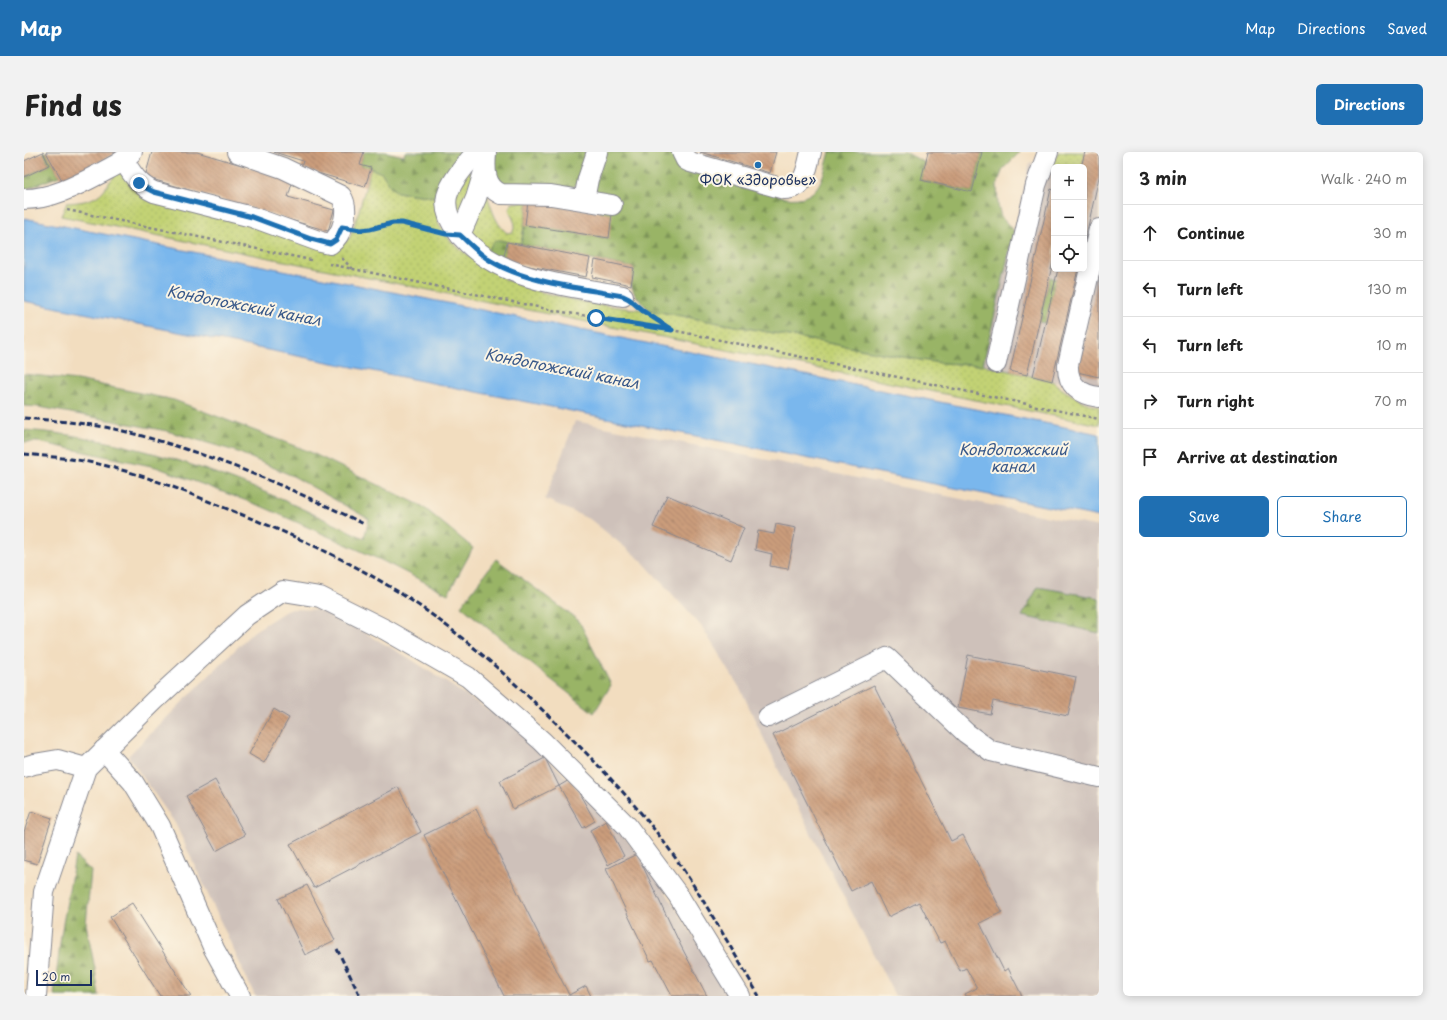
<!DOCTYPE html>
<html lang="en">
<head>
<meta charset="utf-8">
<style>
  body { margin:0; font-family:"Playpen Sans",sans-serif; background:#f2f2f2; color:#222 }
  .controls { position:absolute; right:12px; top:12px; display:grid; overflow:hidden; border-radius:6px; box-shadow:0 2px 10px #0003 }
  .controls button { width:36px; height:36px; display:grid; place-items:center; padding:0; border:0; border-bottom:1px solid #e0e0e0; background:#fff; color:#222; font:20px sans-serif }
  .scale { position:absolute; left:12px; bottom:10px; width:56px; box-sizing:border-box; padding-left:4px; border:2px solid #1b2f5e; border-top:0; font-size:11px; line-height:14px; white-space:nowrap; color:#1b2f5e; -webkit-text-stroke:3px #fcf5e5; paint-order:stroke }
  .stop { position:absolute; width:12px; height:12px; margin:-9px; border:3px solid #1f6fb2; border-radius:50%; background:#fff }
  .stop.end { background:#1f6fb2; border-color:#fff; box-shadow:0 1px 4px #0008 }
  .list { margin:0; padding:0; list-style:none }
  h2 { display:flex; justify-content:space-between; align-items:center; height:52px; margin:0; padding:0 16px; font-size:17px }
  h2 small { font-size:13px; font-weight:400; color:#767676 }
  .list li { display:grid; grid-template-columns:26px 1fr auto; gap:12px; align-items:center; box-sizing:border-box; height:56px; padding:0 16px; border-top:1px solid #e0e0e0 }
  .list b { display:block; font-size:15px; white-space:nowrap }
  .list em { font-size:13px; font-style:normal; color:#767676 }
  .actions { display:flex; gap:8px; padding:12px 16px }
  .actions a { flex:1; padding:9px 0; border:1px solid #1f6fb2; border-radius:6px; text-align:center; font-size:14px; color:#1f6fb2 }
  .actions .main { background:#1f6fb2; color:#fff }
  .icon { flex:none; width:22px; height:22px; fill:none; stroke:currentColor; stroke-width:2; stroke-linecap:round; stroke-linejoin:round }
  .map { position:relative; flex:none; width:1075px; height:844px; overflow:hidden; border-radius:6px }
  header { display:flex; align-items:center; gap:24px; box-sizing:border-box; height:56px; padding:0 20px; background:#1f6fb2; color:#fff }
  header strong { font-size:19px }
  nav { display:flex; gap:22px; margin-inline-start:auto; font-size:14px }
  .intro { display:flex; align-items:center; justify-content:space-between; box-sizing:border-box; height:96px; padding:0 24px }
  h1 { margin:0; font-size:28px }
  .button { padding:10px 18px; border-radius:6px; background:#1f6fb2; color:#fff; font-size:14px; font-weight:700 }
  main { display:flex; gap:24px; padding:0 24px }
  aside { flex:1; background:#fff; border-radius:6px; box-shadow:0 2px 10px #0003 }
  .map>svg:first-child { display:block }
  .industrial { fill:#cec1ba }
  .grass { fill:url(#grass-dots); stroke:#6e806a }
  .forest { fill:url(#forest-firs); stroke:#5a7262 }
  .water { fill:#7ab7ed; stroke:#4a73a6 }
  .building { fill:url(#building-back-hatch) }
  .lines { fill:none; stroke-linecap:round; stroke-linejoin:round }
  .minor-casing { stroke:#86868e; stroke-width:22 }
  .path { stroke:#86868e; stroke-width:2.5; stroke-dasharray:3 3; stroke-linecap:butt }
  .minor { stroke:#fff; stroke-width:20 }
  .rail { stroke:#1b2f5e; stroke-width:3; stroke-dasharray:6 3; stroke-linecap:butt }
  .route { stroke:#1f6fb2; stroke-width:5 }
  .poi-dot { fill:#1f6fb2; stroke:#fcf5e5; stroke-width:1.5 }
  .labels { text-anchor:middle; stroke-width:4; stroke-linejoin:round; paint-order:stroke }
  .poi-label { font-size:14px; fill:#1b2f5e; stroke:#fcf5e5 }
  .water-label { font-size:15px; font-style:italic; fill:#385889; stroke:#fcf5e5 }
</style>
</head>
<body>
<header>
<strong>Map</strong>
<nav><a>Map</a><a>Directions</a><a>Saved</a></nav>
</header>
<div class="intro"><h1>Find us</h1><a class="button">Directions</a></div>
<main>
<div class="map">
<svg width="1075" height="844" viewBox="0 0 1075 844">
  <defs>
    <pattern id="grass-dots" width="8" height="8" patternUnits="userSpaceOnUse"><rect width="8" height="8" fill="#c2d275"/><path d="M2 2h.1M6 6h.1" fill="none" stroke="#a6b568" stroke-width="1.8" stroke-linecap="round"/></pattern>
    <pattern id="forest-firs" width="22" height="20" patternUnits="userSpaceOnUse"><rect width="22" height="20" fill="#99b466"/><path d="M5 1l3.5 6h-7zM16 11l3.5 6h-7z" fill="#7c9357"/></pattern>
    <pattern id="building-back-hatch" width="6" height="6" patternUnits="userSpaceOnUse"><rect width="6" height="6" fill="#cb9d7b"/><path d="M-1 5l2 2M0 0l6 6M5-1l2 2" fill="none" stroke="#a48068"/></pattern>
  </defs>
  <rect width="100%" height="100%" fill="#fcf5e5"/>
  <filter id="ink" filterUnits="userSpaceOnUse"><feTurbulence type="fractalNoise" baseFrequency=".025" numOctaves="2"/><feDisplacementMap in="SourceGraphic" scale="8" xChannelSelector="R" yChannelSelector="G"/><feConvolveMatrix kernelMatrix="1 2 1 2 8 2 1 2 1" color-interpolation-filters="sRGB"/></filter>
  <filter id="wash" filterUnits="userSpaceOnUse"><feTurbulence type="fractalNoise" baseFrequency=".012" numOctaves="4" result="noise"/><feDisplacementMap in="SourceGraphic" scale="16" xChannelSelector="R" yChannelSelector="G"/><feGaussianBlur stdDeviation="0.9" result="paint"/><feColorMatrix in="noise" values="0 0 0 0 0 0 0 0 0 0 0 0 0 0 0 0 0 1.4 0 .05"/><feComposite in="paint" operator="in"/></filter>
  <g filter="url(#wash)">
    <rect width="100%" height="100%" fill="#f2ddbf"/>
    <g class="industrial">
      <path d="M1061,0H1075V239L959,213L1006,10L1030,17V117H1060V15H1057Z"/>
      <path d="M551,269L1075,375V844H871L755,619L717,538L678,475L618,409L567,368L521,347Z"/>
      <path d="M265,457L301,458L385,506L495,578L598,682L627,717L707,844H231L151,671L104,604L229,480Z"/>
    </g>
    <g class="grass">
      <path d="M456,0L435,75L428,44Z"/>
      <path d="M1034,0H1061L1058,14L1055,15H1030V21H1026L1028,11Z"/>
      <path d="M347,16L358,21L366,34L373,40L411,45L415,73L426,88L438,99L475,121L480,127L508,138L559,150L601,156L625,158L890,207L917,211L959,213L1028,229L1041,239L1060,250L1075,255V273L37,64L43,51C58,50 73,49 82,35C86,30 89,25 93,20L319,92L326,85L334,62Z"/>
      <path d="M460,35C467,51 469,70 483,81L489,80L491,72L485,57L488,51L504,49L497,92L475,88L469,90L463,100L447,80Z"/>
    </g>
    <g class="forest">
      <path d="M20,0H22L35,24L0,38V25L25,13Z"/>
      <path d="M340,0H361L380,4L381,0H442L419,32L411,45L373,40L366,34L358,21L336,13Z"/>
      <path d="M471,0H562L553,31L548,36H539L473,32L469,15Z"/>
      <path d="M581,0H650L761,46C796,50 798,27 806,0H881L901,11L897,28L948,40L958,0H996L979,17L973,32L974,53L977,65L990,79L959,213L917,211L890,207L625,158L611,143L607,133L610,116L497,92L501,73L585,86L569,40Z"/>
      <path d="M475,88L483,90L479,109L463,100L469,90Z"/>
      <path d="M1026,125L1032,127L1021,171L1015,170Z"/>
      <path d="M0,222L53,228L150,248L284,299L398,354L449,396L424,442L359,409L239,355L132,315L14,290H0V278C84,284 165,309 243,341C276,355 308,371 340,386L345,367L269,324L211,299L143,279L15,255L0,254Z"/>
      <path d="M472,407L555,469L587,533L570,561L515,518L437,454Z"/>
      <path d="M1014,435L1075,446V481L998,464Z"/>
      <path d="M51,704L67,719L62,772L71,817L75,844H30L37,783Z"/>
    </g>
    <path class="water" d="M0,66L1075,282V365L0,149Z"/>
    <g id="blocks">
      <g class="building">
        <path d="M19,0L25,13L0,25V9Z"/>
        <path d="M22,0H94L39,30Z"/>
        <path d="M128,0H173L269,28L264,45L310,58L304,79L121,25Z"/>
        <path d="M250,0H340L336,13L347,16L341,35L277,16L279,9Z"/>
        <path d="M676,0H752L746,21Z"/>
        <path d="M904,0H958L948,40L897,28Z"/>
        <path d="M1061,0H1075V25L1061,88L1060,15H1057Z"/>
        <path d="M1027,37L1030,38V105L1003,223L986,219Z"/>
        <path d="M504,49L588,62L585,86L501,73Z"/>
        <path d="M483,90L566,106L562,125L479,109Z"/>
        <path d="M571,108L610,116L607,133L568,125Z"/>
        <path d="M1034,117H1054L1028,229L1009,224Z"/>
        <path d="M1074,125H1075V225L1053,220Z"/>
        <path d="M643,343L720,376L707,408L629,375Z"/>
        <path d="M752,372L772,376L764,417L746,414L748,402L731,398L734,379L750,382Z"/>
        <path d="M944,503L1052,525L1044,564L969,549L966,562L934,556Z"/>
        <path d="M850,533L927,689L939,683L978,760L956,771L980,819L984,816L998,844H942L941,842L953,836L942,816L936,819L921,789L916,791L895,750L864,765L847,729L827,739L749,583Z"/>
        <path d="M250,557L265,566L240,611L225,602Z"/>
        <path d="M521,606L535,634L489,657L476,629Z"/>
        <path d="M547,627L571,669L559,676L535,634Z"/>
        <path d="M191,628L221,683L192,699L162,644Z"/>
        <path d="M374,635L397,680L290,736L266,692Z"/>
        <path d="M452,657L545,843L562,834L567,844H480L400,683Z"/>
        <path d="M7,659L28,666L13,712L0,708V680Z"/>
        <path d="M582,669L600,704L584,713L566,678Z"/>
        <path d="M613,702L657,794L683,844H648L629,808L626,809L582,717Z"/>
        <path d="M283,733L311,788L281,803L254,747Z"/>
        <path d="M108,751L167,844H136L86,765Z"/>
      </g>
    </g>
  </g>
  <g filter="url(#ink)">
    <use href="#blocks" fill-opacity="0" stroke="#86868e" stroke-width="1"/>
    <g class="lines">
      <g class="minor-casing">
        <g id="minor">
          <path d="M213,0L230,6L232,0"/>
          <path d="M452,0C442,13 428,27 423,44C420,58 426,70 434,80C472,129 543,133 599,144"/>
          <path d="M462,0C461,16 459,34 477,42L527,43L588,53"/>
          <path d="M658,0L662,8L666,10L760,37C782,36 782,18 787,0"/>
          <path d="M100,9C108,22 115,33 130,40L228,65L297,90L306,92C319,83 326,57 317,44L259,16L230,6"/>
          <path d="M0,47C27,47 52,34 75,22C88,15 98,11 108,0"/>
          <path d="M560,48L564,27L573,0"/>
          <path d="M1075,77L1044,213C1043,233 1056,243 1075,245"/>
          <path d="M436,83L452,46L460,20"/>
          <path d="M972,211L1012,33L1024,0"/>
          <path d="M744,565L863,506L942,581L967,599L1075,625"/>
          <path d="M80,598L109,630L136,674L190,797L216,844"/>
          <path d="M0,615L10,612L34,608L62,616"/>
          <path d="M12,844L20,740L62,616L131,548L223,463L259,439L296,445L362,478L444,525L518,589L603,674L654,743L716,844"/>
        </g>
      </g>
      <g class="path">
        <path d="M43,58L287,108"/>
        <path d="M336,78C347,77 357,72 367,71C382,70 398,76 411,80"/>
        <path d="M318,106L328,117"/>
        <path d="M305,112L533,159L648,178L1075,267"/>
        <path d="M614,155L646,176"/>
      </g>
      <use href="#minor" class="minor"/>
      <g class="rail">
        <path d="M0,266C33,269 67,271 99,279C183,300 263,334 340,372"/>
        <path d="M0,302C32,305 64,308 94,317C132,327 169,343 206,358C273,384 338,414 397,455C447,490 491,531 534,573C575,613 615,655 648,701C680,747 707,796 735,844"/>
        <path d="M313,797L336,844"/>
      </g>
    </g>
  </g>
  <g class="lines" filter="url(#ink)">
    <path class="route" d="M115,31L122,36L130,40L228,65L287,87L306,92L312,88L318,75L337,78L346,77L369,71H378L422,82L436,83C446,92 455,102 467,109C503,131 557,136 599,144L605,147L619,159L648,178L572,166"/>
  </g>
  <circle class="poi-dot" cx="734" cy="13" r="4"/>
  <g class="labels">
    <g class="poi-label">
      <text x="734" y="33">ФОК «Здоровье»</text>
    </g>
    <g class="water-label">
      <text transform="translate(220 154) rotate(11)" y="5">Кондопожский канал</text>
      <text transform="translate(538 217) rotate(11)" y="5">Кондопожский канал</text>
      <text x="989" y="303">Кондопожский<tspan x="989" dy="17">канал</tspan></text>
    </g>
  </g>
</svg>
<div class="controls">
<button>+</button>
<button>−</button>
<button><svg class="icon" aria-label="locate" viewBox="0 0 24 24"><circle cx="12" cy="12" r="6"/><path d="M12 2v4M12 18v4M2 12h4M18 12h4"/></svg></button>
</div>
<div class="scale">20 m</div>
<div class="stop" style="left:572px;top:166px"></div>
<div class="stop end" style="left:115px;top:31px"></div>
</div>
<aside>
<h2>3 min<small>Walk · 240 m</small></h2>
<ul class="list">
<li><svg class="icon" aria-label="ahead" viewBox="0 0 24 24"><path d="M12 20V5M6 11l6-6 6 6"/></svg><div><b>Continue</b></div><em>30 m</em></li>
<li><svg class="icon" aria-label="left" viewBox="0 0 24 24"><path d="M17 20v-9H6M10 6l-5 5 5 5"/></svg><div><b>Turn left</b></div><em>130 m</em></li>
<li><svg class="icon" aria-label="left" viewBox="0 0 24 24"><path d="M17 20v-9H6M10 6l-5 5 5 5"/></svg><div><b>Turn left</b></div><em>10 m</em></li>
<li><svg class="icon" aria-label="right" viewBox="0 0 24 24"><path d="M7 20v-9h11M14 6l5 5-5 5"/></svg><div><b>Turn right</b></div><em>70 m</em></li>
<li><svg class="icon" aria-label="arrive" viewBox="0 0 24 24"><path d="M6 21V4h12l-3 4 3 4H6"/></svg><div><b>Arrive at destination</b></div></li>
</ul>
<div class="actions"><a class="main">Save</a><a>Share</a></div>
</aside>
</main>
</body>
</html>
